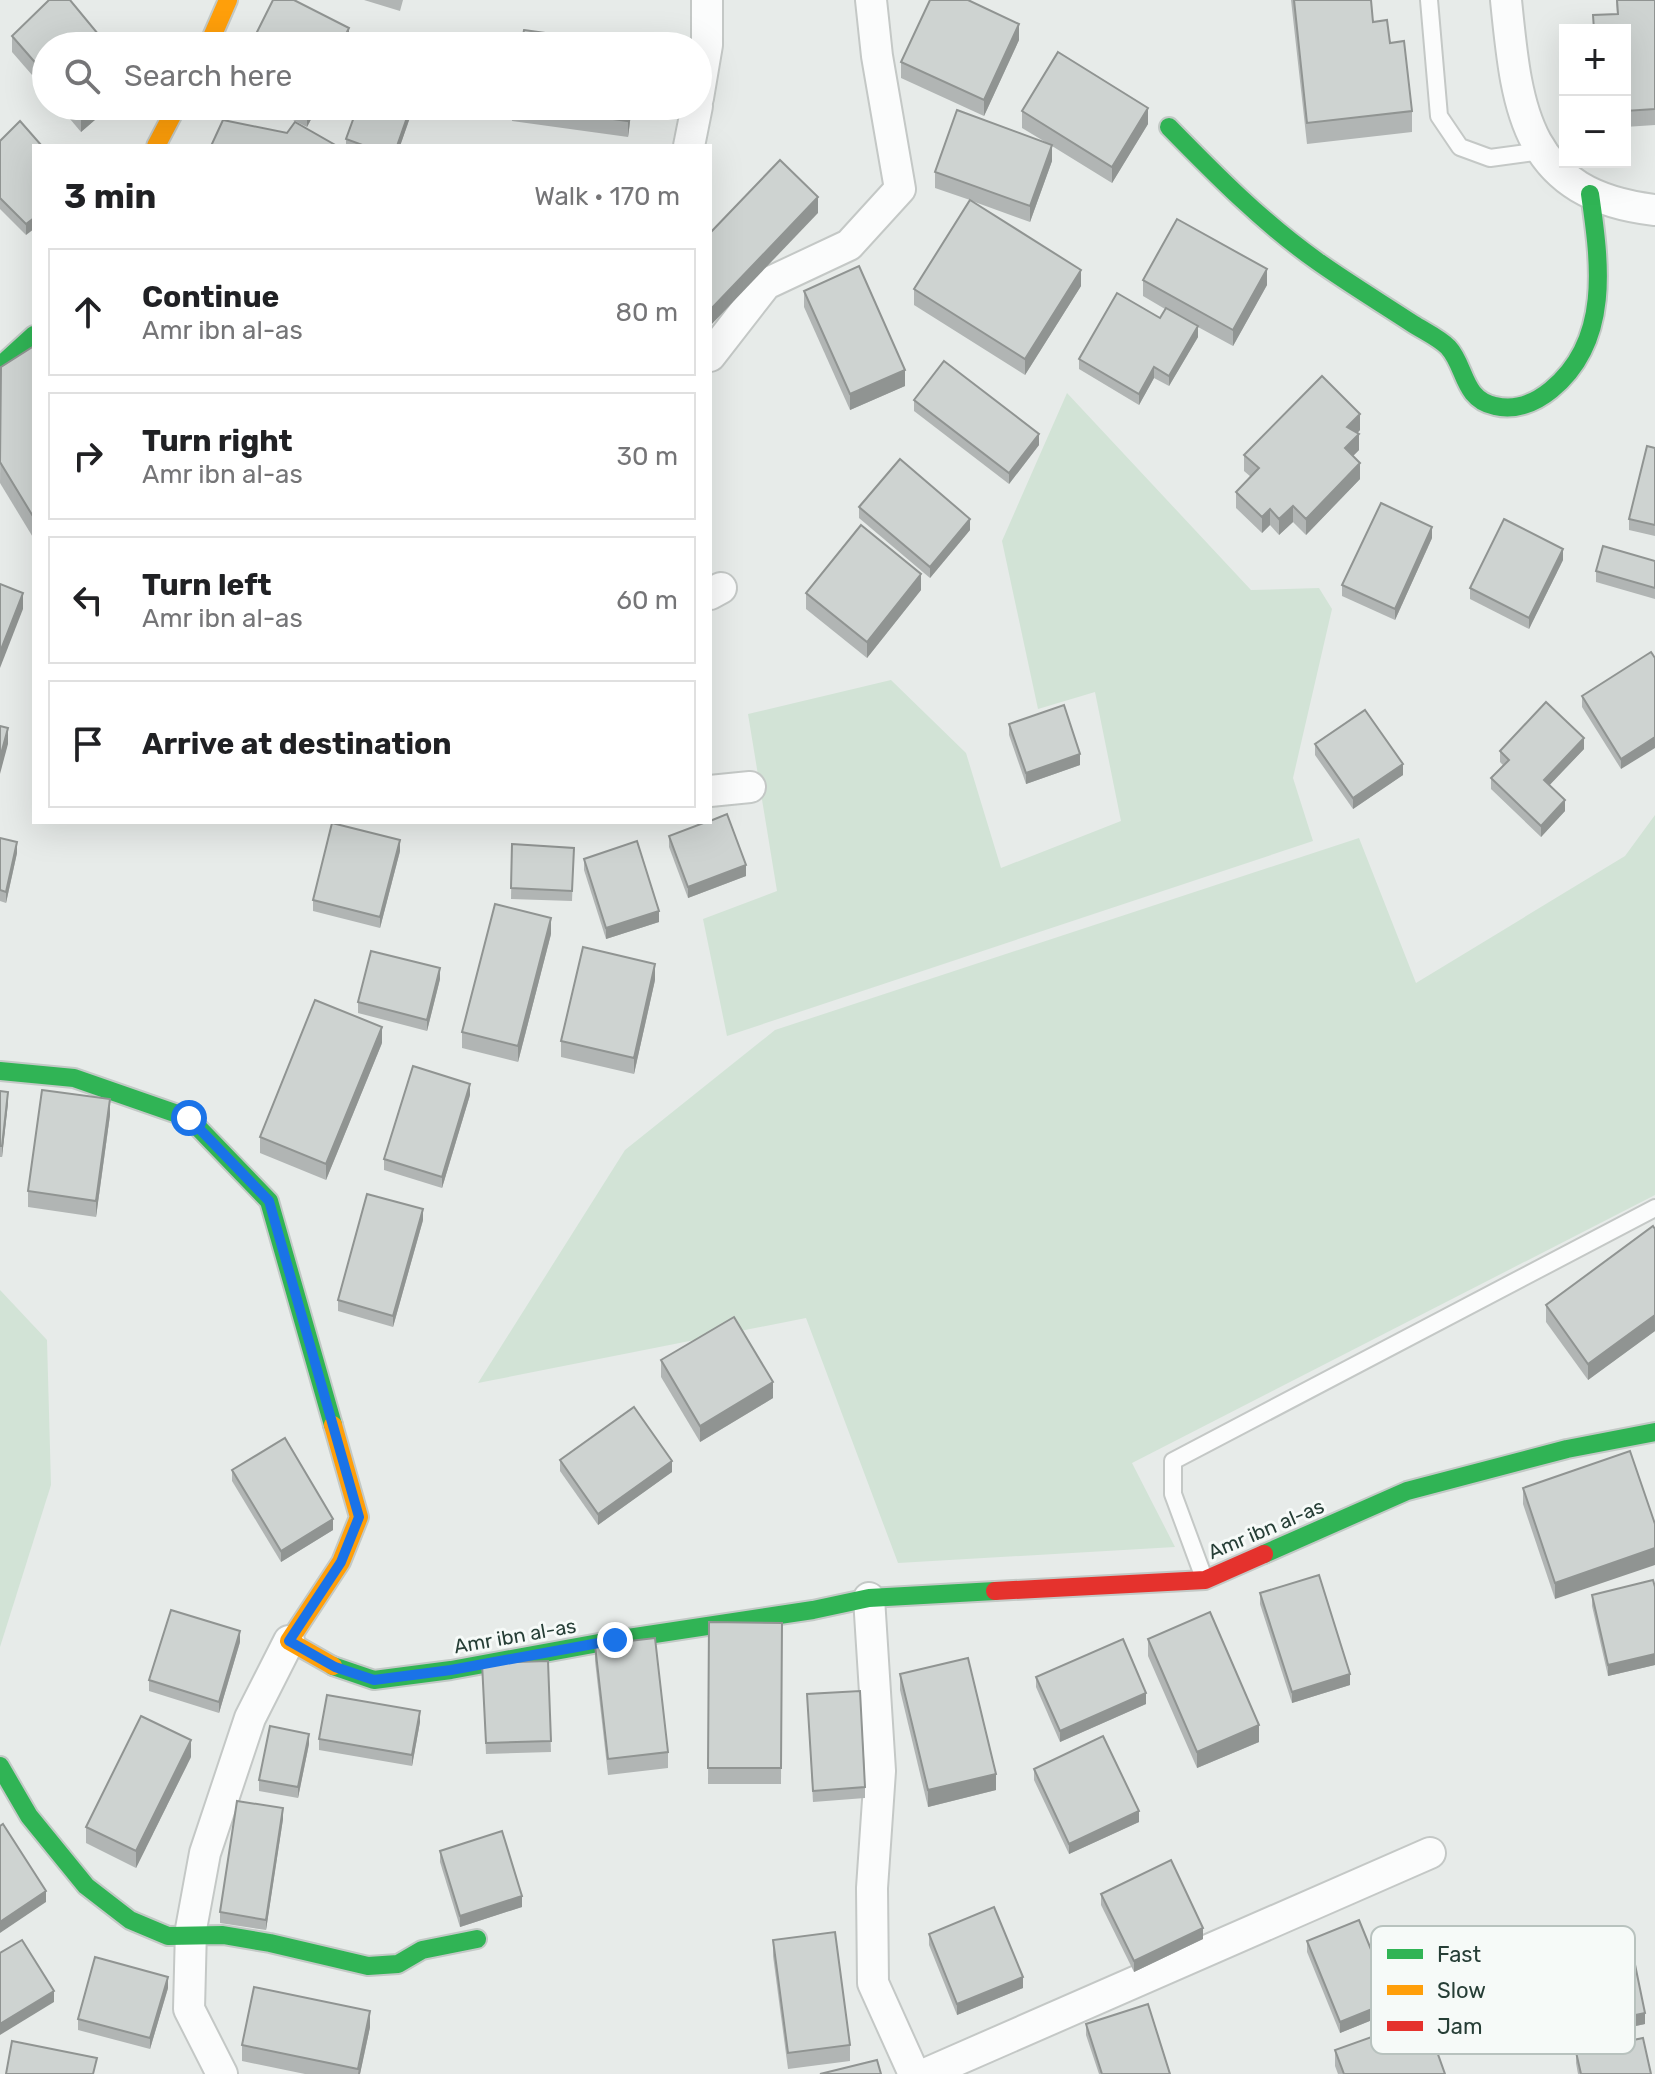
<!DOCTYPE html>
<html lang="en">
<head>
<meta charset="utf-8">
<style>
  body { margin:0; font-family:Rubik,sans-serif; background:#f2f2f2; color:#202124 }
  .controls { position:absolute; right:24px; top:24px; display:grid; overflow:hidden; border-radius:0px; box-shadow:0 8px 32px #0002 }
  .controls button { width:72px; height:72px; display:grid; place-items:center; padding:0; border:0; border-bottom:2px solid #e0e0e0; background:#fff; color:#202124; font:40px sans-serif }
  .stop { position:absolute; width:24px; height:24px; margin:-18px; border:6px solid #1a73e8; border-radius:50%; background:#fff }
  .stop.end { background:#1a73e8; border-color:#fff; box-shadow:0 2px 8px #0008 }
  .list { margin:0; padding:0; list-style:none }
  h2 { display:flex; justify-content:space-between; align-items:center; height:104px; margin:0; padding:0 32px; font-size:34px }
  h2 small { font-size:26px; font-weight:400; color:#757577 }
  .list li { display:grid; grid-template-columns:52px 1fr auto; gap:24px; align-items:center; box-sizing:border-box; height:128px; margin:0 16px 16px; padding:0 16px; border:2px solid #e0e0e0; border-radius:0px }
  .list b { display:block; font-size:30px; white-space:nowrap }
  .list p { margin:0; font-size:26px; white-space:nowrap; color:#757577 }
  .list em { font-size:26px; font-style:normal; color:#757577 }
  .icon { flex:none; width:44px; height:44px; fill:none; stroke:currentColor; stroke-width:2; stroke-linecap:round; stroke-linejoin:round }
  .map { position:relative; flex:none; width:1655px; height:2074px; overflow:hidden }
  .search { position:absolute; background:#fff; box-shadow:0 8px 32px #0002; left:32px; top:32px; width:680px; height:88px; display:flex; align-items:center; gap:20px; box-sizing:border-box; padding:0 28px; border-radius:44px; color:#757577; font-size:30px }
  .panel { position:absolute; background:#fff; box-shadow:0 8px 32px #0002; left:32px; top:144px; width:680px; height:680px; border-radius:0px }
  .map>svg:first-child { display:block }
  .green { fill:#d2e3d6 }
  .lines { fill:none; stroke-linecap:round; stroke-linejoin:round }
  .lane-casing { stroke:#c4c8c6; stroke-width:20 }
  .street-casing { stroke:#c4c8c6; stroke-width:34 }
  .fast-casing { stroke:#c3c9c6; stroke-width:22 }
  .slow-casing { stroke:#c3c9c6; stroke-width:22 }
  .jam-casing { stroke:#c3c9c6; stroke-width:22 }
  .lane { stroke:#fbfcfc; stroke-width:16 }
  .street { stroke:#fbfcfc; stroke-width:30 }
  .fast { stroke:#30b455; stroke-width:18 }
  .slow { stroke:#ff9f0a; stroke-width:18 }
  .jam { stroke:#e5322d; stroke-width:18 }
  .wall { fill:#b1b5b4 }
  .shaded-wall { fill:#909492 }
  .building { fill:#ced3d1; stroke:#909492; stroke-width:2 }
  .route { stroke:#1a73e8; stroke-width:10 }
  .labels { text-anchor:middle; stroke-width:6; stroke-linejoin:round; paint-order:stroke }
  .street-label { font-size:20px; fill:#263e36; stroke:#f6faf8 }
  .key { fill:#f6faf8; stroke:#b8c2be; stroke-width:2 }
  .key-label { font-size:22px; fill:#263e36 }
</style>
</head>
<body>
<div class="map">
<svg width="1655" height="2074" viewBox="0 0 1655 2074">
  <rect width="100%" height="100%" fill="#e7ebe9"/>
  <g class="green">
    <path d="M1067,393L1251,590L1319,588L1332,609L1293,778L1313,841L727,1036L703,919L777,891L748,714L891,680L966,753L1001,868L1121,821L1095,692L1038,709L1002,541Z"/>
    <path d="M1655,815V1195L1132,1463L1175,1547L898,1563L806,1318L478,1383L625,1150L775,1030L1359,838L1416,983L1625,856Z"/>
    <path d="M0,1290L47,1340L51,1485L0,1647Z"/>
  </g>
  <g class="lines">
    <g class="lane-casing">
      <g id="lane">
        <path d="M1429,0L1439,116L1460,147L1490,158L1542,151"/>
        <path d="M1204,1578L1173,1494V1461L1655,1208"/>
      </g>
    </g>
    <g class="street-casing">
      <g id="street">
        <path d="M1506,0C1517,109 1524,195 1655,210"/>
        <path d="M698,98L707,45V0"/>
        <path d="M689,146L697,106"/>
        <path d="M710,356L766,284L849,245L900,189L877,56L871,0"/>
        <path d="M710,594L721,588"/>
        <path d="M710,791L750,787"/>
        <path d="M869,1598L880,1771L872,1888L873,1983L914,2074"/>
        <path d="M222,2074L189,2009L191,1929L205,1853L250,1718L289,1641"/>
        <path d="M925,2074L1430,1853"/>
      </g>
    </g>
    <g class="fast-casing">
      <g id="fast">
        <path d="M1169,127C1216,175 1262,222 1317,261C1348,283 1381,303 1413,324C1424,331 1439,338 1448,347C1466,366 1462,399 1495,406C1515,411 1535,403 1551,390C1611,341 1600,263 1590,194"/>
        <path d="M0,366L34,335"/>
        <path d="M0,1071L74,1078L189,1118L269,1201L333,1425"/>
        <path d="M1264,1554L1407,1491L1567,1449L1655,1432"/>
        <path d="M333,1666L374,1680L451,1670L615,1640L813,1610L869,1598L995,1591"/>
        <path d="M0,1766L29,1816L86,1886L130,1920L168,1936L223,1935L270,1943L368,1966L398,1964L422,1950L477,1939"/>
      </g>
    </g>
    <g class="slow-casing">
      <g id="slow">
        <path d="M208,46L228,0"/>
        <path d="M156,146L177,106"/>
        <path d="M333,1425L359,1517L341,1562L289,1641L333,1666"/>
      </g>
    </g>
    <g class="jam-casing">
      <path id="jam" d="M995,1591L1205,1580L1264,1554"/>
    </g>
    <use href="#lane" class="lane"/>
    <use href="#street" class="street"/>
    <use href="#fast" class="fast"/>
    <use href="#slow" class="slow"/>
    <use href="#jam" class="jam"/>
  </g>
  <g class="wall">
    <path d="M364,0H403L400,11Z"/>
    <path d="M1291,0H1371L1373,22L1390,43L1412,111V132L1307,144Z"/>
    <path d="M1616,0H1655V125L1625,127V30H1593V15L1617,14Z"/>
    <path d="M12,36L46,46V91L12,52Z"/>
    <path d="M1019,40L984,116L901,78V62Z"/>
    <path d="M59,106H111L81,132Z"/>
    <path d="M265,106H318L307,127Z"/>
    <path d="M358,106H414L400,146H346V139Z"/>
    <path d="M512,106H632L628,137L512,121Z"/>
    <path d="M1022,111L1148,124L1112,183L1052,146V161L1030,222L972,201L1081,286L1025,375L914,305V289L970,200L935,188V172L1047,143L1022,128Z"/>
    <path d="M0,141L42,146L26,235L0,209Z"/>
    <path d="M1143,280L1267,285L1233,346L1198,327V337L1169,386L1154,378L1139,405L1079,369V359L1160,318L1165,309L1143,296Z"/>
    <path d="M804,291L905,386L850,410L804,307Z"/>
    <path d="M34,346V539L0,483L1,367Z"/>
    <path d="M914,400L1039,445L1009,484L914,411Z"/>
    <path d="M1360,430L1358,433L1359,450L1353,456L1360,479L1306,535L1293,522L1279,535L1270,525L1262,533L1236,508V492L1251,477L1244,471V455Z"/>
    <path d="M1655,448V536L1629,530V519Z"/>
    <path d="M859,507L970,530L930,578L859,518Z"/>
    <path d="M1432,538L1395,620L1342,596V585Z"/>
    <path d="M1563,560L1529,629L1470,599V588Z"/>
    <path d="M1655,561V599L1596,582V571Z"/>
    <path d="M921,590L867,658L806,609V593Z"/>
    <path d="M1655,658L1621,769L1582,707V696Z"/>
    <path d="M1009,724L1080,765L1026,784L1009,735Z"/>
    <path d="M1315,744L1403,775L1353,809L1315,755Z"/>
    <path d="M1584,749L1549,785L1565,811L1541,837L1491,789V778L1503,765L1500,762V751Z"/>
    <path d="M669,836L746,876L688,898L669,847Z"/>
    <path d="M0,838L17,853L6,903L0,901Z"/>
    <path d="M512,844L574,848L572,901L511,899Z"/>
    <path d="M400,851L380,928L313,911V900Z"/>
    <path d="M584,859L659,922L606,939L584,870Z"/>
    <path d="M551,934L518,1062L462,1048V1032Z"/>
    <path d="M440,979L427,1031L358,1013V1002Z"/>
    <path d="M655,980L634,1074L561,1057V1041Z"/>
    <path d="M382,1043L326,1180L260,1153V1137Z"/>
    <path d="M0,1091L8,1103L2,1157H0Z"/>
    <path d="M470,1095L442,1188L384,1170V1159Z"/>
    <path d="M110,1115L96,1217L28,1207V1191Z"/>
    <path d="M423,1220L393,1327L338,1311V1300Z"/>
    <path d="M1655,1229V1331L1588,1380L1546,1322V1305Z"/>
    <path d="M661,1360L773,1398L700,1442L661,1377Z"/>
    <path d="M1630,1451L1555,1599L1523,1504V1488Z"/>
    <path d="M560,1460L672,1472L598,1525L560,1471Z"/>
    <path d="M232,1470L333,1530L281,1562L232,1481Z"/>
    <path d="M1655,1587V1665L1608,1676L1592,1606V1595Z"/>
    <path d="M1260,1593L1350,1685L1292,1703L1260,1604Z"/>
    <path d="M709,1622L782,1623L781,1784H708Z"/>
    <path d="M1148,1639L1259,1742L1197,1768L1148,1656Z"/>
    <path d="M240,1642L219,1713L149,1691V1680Z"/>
    <path d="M595,1645L668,1752V1768L608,1775L595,1661Z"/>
    <path d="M548,1661L551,1752L486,1754L482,1663Z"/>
    <path d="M900,1674L996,1790L928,1807L900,1690Z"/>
    <path d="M1036,1677L1146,1704L1060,1742L1036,1687Z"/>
    <path d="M807,1694L865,1787V1798L813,1802Z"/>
    <path d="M420,1722L412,1766L319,1750V1739Z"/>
    <path d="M309,1744L298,1798L259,1791V1780Z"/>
    <path d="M191,1757L136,1868L86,1843V1827Z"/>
    <path d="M1034,1769L1139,1822L1069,1854L1034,1780Z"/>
    <path d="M283,1819L266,1930L220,1923V1912Z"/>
    <path d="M440,1851L522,1907L460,1927L440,1862Z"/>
    <path d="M1101,1894L1203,1939L1134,1972L1101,1905Z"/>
    <path d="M929,1934L1023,1988L957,2015L929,1945Z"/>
    <path d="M773,1940L850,2045V2061L788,2069L773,1956Z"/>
    <path d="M1307,1941L1392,2012L1340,2033L1307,1952Z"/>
    <path d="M1566,1965L1645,2024L1579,2038L1566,1975Z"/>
    <path d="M168,1988L150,2049L78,2030V2019Z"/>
    <path d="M1086,2024L1170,2074H1099L1086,2035Z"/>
    <path d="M370,2027L360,2074H305L242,2061V2045Z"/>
    <path d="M1335,2050L1445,2074H1338L1335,2066Z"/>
    <path d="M1576,2052L1651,2074H1578L1576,2063Z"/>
  </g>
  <g class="shaded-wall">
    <path d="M1019,24V40L984,116V100Z"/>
    <path d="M349,28V44L348,46H340Z"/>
    <path d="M92,106H111L81,132V116Z"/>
    <path d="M310,106H318L307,127V111Z"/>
    <path d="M411,106H414L400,146H397Z"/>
    <path d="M630,106H632L628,137V121Z"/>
    <path d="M1148,108V124L1112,183V167Z"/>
    <path d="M1052,145V161L1030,222V206Z"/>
    <path d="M818,197V213L710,326V310Z"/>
    <path d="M34,218V229L26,235V224Z"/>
    <path d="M1267,269V285L1233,346V330Z"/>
    <path d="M1081,270V286L1025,375V359Z"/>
    <path d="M1198,326V337L1169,386V376Z"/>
    <path d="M1154,367V378L1139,405V394Z"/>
    <path d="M905,370V386L850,410V394Z"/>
    <path d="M1360,414V430L1347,443V427Z"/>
    <path d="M1039,434V445L1009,484V473Z"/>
    <path d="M1359,434V450L1345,464V448Z"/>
    <path d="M1360,463V479L1306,535V519Z"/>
    <path d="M1293,506V522L1279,535V519Z"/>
    <path d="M1270,509V525L1262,533V517Z"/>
    <path d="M970,519V530L930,578V567Z"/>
    <path d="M1432,527V538L1395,620V609Z"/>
    <path d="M1563,549V560L1529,629V618Z"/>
    <path d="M921,574V590L867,658V642Z"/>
    <path d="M23,593V609L0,668V652Z"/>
    <path d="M8,728V744L0,774V758Z"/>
    <path d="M1655,737V748L1621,769V759Z"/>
    <path d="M1584,738V749L1544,791V780Z"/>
    <path d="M1080,754V765L1026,784V773Z"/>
    <path d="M1403,764V775L1353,809V798Z"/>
    <path d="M1565,800V811L1541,837V826Z"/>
    <path d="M400,840V851L380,928V917Z"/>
    <path d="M17,842V853L6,903V892Z"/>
    <path d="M746,865V876L688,898V887Z"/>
    <path d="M659,911V922L606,939V928Z"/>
    <path d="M551,918V934L518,1062V1046Z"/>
    <path d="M655,964V980L634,1074V1058Z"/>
    <path d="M440,968V979L427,1031V1020Z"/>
    <path d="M382,1027V1043L326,1180V1164Z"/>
    <path d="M470,1084V1095L442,1188V1177Z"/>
    <path d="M8,1092V1103L2,1157V1146Z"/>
    <path d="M110,1099V1115L96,1217V1201Z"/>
    <path d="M423,1209V1220L393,1327V1316Z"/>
    <path d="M1655,1315V1331L1588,1380V1364Z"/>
    <path d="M773,1382V1398L700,1442V1426Z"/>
    <path d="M672,1461V1472L598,1525V1514Z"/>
    <path d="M333,1519V1530L281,1562V1551Z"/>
    <path d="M1655,1548V1565L1555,1599V1583Z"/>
    <path d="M240,1631V1642L219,1713V1702Z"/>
    <path d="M1655,1654V1665L1608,1676V1665Z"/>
    <path d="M1350,1674V1685L1292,1703V1692Z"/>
    <path d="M1146,1693V1704L1060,1742V1731Z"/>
    <path d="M420,1711V1722L412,1766V1755Z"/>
    <path d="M1259,1725V1742L1197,1768V1752Z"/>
    <path d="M309,1734V1744L298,1798V1787Z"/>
    <path d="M191,1740V1757L136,1868V1851Z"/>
    <path d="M996,1774V1790L928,1807V1790Z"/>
    <path d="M283,1808V1819L266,1930V1920Z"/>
    <path d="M1139,1811V1822L1069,1854V1844Z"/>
    <path d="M46,1891V1902L0,1933V1922Z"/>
    <path d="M522,1896V1907L460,1927V1916Z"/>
    <path d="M1203,1928V1939L1134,1972V1961Z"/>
    <path d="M168,1977V1988L150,2049V2038Z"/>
    <path d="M1023,1977V1988L957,2015V2004Z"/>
    <path d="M54,1991V2002L0,2035V2024Z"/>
    <path d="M1392,2001V2012L1340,2033V2022Z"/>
    <path d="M370,2011V2027L360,2074H358Z"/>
    <path d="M1645,2013V2024L1579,2038V2027Z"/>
  </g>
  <g class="building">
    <path d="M49,0H70L108,46H46V75L12,36Z"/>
    <path d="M273,0H294L349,28L340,46H250Z"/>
    <path d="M930,0H968L1019,24L984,100L901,62Z"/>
    <path d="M1294,0H1371L1373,22L1387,20L1390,43L1404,41L1412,111L1307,123Z"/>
    <path d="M1617,0H1655V109L1625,111V30H1594L1593,15L1618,14Z"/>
    <path d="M524,30L638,46H521Z"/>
    <path d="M381,38L405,46H378Z"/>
    <path d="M1058,52L1148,108L1112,167L1022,111Z"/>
    <path d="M72,106H92L81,116Z"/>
    <path d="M297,106H310L307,111Z"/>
    <path d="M358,106H411L397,146H365L346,139Z"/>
    <path d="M520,106H630L628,121Z"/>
    <path d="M957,110L1052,145L1030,206L935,172Z"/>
    <path d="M223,120L287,133L295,122L337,146H211Z"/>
    <path d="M20,121L42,146H34V218L26,224L0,198V141Z"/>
    <path d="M780,160L818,197L710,310V233Z"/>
    <path d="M970,200L1081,270L1025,359L914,289Z"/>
    <path d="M1177,219L1267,269L1233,330L1143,280Z"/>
    <path d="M859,266L905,370L850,394L804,291Z"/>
    <path d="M1117,293L1160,318L1166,308L1198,326L1169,376L1154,367L1139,394L1079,359Z"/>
    <path d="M34,346V518L0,462L1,367Z"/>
    <path d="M944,361L1039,434L1009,473L914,400Z"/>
    <path d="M1322,376L1360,414L1347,427L1359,434L1345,448L1360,463L1306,519L1293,506L1279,519L1270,509L1262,517L1236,492L1259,468L1244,455Z"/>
    <path d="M1647,446L1655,448V525L1629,519Z"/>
    <path d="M900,459L970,519L930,567L859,507Z"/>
    <path d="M1381,503L1432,527L1395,609L1342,585Z"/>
    <path d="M1504,519L1563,549L1529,618L1470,588Z"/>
    <path d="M861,525L921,574L867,642L806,593Z"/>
    <path d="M1603,546L1655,561V588L1596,571Z"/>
    <path d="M0,584L23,593L0,652Z"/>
    <path d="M1651,652L1655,658V737L1621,759L1582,696Z"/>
    <path d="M1546,702L1584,738L1544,780L1565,800L1541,826L1491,778L1509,760L1500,751Z"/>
    <path d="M1064,705L1080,754L1026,773L1009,724Z"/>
    <path d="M1365,710L1403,764L1353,798L1315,744Z"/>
    <path d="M0,726L8,728L0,758Z"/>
    <path d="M727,814L746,865L688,887L669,836L706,822H710V821Z"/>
    <path d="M332,823L400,840L380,917L313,900Z"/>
    <path d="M0,838L17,842L6,892L0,890Z"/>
    <path d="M637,841L659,911L606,928L584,859Z"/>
    <path d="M512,844L574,848L572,891L511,888Z"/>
    <path d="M495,904L551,918L518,1046L462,1032Z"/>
    <path d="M583,947L655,964L634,1058L561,1041Z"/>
    <path d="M371,951L440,968L427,1020L358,1002Z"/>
    <path d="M315,1000L382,1027L326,1164L260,1137Z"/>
    <path d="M413,1066L470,1084L442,1177L384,1159Z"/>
    <path d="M42,1090L110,1099L96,1201L28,1191Z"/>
    <path d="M0,1091L8,1092L2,1146H0Z"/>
    <path d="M367,1194L423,1209L393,1316L338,1300Z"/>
    <path d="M1653,1226L1655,1229V1315L1588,1364L1546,1305Z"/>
    <path d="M734,1317L773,1382L700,1426L661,1360Z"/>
    <path d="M634,1407L672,1461L598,1514L560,1460Z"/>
    <path d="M285,1438L333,1519L281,1551L232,1470Z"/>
    <path d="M1630,1451L1655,1524V1548L1555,1583L1523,1488Z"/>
    <path d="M1319,1575L1350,1674L1292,1692L1260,1593Z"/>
    <path d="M1653,1580L1655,1587V1654L1608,1665L1592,1595Z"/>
    <path d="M171,1610L240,1631L219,1702L149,1680Z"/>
    <path d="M1210,1612L1259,1725L1197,1752L1148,1639Z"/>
    <path d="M709,1622L782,1623L781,1768H708Z"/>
    <path d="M655,1638L668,1752L608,1759L595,1645Z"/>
    <path d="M1123,1639L1146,1693L1060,1731L1036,1677Z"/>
    <path d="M968,1658L996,1774L928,1790L900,1674Z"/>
    <path d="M548,1661L551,1741L486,1743L482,1663Z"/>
    <path d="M860,1691L865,1787L813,1791L807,1694Z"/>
    <path d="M327,1695L420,1711L412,1755L319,1739Z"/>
    <path d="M141,1716L191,1740L136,1851L86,1827Z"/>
    <path d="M270,1726L309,1734L298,1787L259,1780Z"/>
    <path d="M1103,1736L1139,1811L1069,1844L1034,1769Z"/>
    <path d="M237,1801L283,1808L266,1920L220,1912Z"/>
    <path d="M3,1824L46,1891L0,1922V1826Z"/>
    <path d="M502,1831L522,1896L460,1916L440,1851Z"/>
    <path d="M1171,1860L1203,1928L1134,1961L1101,1894Z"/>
    <path d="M994,1907L1023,1977L957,2004L929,1934Z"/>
    <path d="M1359,1920L1392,2001L1340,2022L1307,1941Z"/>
    <path d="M835,1932L850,2045L788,2053L773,1940Z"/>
    <path d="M22,1940L54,1991L0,2024V1953Z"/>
    <path d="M1632,1950L1645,2013L1579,2027L1566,1965Z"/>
    <path d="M95,1957L168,1977L150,2038L78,2019Z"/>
    <path d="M254,1987L370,2011L358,2069L242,2045Z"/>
    <path d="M1148,2004L1170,2074H1102L1086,2024Z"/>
    <path d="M1425,2018L1445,2074H1344L1335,2050Z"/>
    <path d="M1643,2038L1651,2074H1581L1576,2052Z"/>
    <path d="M12,2041L97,2058L93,2074H6Z"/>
    <path d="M877,2060L881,2074H820Z"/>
  </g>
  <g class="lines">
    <path class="route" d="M189,1118L269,1201L359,1517L341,1562L289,1641L335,1667L374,1680L451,1670L615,1640"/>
  </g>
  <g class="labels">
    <g class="street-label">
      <text transform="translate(1266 1529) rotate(-23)" y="7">Amr ibn al-as</text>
      <text transform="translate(515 1636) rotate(-10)" y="7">Amr ibn al-as</text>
    </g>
  </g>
  <rect x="1371" y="1926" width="264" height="128" rx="12" class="key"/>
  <rect x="1387" y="1949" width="36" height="10" fill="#30b455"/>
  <rect x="1387" y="1985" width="36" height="10" fill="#ff9f0a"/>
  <rect x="1387" y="2021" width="36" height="10" fill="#e5322d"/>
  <g class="key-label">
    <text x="1437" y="1962">Fast</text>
    <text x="1437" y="1998">Slow</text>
    <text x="1437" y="2034">Jam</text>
  </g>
</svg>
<div class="controls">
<button>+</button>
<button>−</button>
</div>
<div class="stop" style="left:189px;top:1118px"></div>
<div class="stop end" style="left:615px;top:1640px"></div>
<div class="search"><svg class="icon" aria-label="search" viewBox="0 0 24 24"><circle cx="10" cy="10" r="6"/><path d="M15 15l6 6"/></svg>Search here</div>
<section class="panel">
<h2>3 min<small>Walk · 170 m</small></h2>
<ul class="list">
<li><svg class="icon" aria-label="ahead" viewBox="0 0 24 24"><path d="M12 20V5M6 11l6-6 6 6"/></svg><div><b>Continue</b><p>Amr ibn al-as</p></div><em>80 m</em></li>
<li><svg class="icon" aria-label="right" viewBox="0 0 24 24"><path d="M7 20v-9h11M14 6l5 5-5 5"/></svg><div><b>Turn right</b><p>Amr ibn al-as</p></div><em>30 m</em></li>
<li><svg class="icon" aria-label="left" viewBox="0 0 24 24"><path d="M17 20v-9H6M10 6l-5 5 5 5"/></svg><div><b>Turn left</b><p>Amr ibn al-as</p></div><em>60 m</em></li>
<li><svg class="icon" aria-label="arrive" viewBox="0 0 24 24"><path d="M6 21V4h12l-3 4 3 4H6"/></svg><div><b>Arrive at destination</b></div></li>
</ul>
</section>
</div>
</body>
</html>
